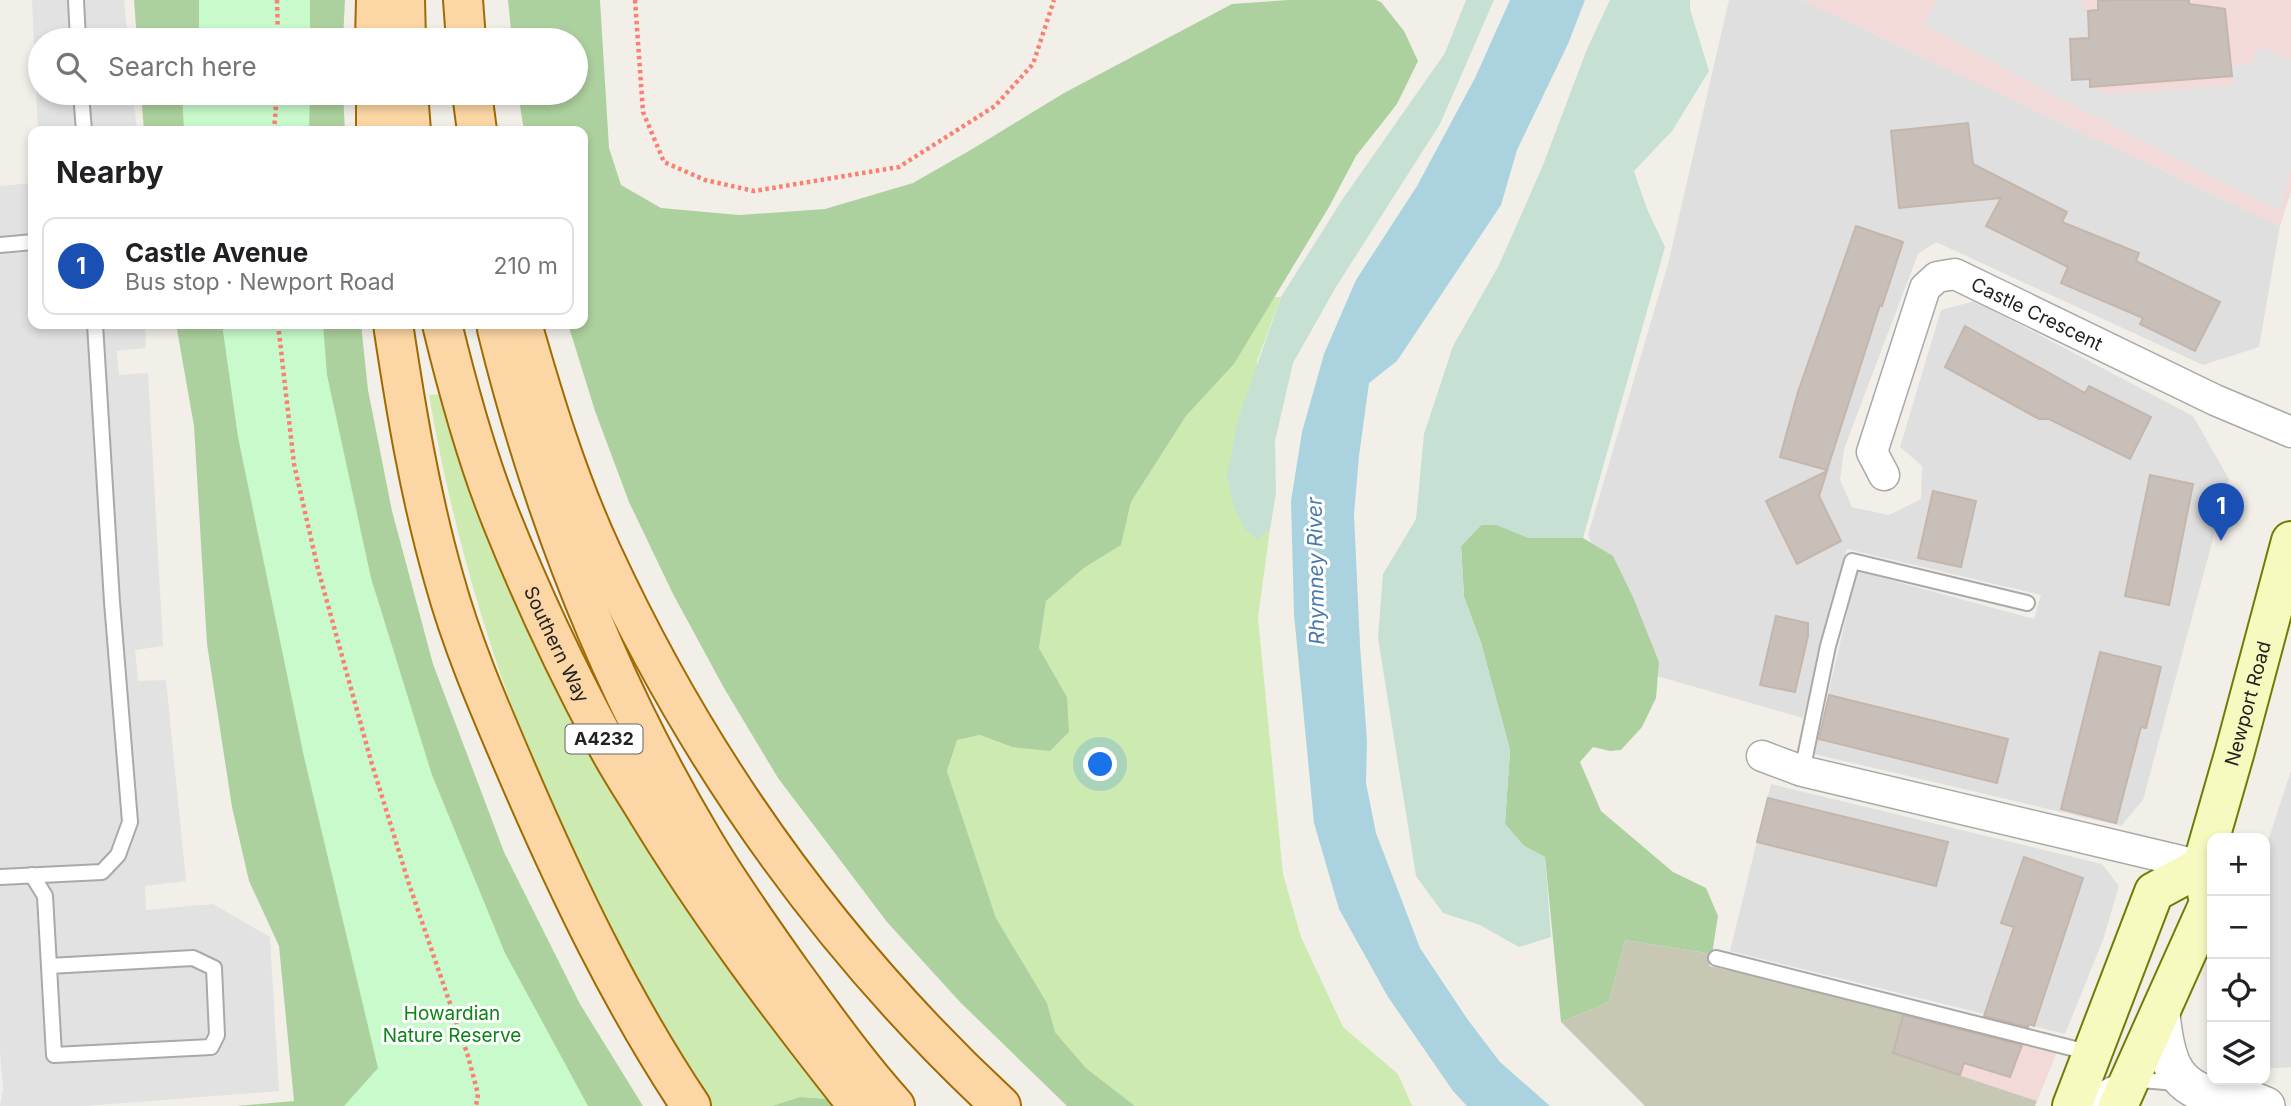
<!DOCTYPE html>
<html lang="en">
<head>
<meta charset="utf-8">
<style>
  body { margin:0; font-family:Inter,sans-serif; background:#f6f6f6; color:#202124 }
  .controls { position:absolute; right:21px; bottom:21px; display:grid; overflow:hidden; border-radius:14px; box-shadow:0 4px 10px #0003 }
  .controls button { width:63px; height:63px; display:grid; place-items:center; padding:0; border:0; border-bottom:2px solid #e0e0e0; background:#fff; color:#202124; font:35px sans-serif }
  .you { position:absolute; left:1101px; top:765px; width:24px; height:24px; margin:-18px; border:5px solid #fff; border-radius:50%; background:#1a73e8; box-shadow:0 0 0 10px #1a73e833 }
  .badge { display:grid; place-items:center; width:46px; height:46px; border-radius:50%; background:#111827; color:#fff; font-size:23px; font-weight:700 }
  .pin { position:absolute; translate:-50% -58px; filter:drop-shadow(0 2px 4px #0008) }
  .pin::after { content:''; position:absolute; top:37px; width:24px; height:21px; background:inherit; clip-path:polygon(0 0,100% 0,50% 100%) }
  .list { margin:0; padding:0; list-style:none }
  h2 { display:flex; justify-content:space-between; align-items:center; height:91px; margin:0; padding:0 28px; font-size:30px }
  h2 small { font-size:23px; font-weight:400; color:#757577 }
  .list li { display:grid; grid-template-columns:46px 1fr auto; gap:21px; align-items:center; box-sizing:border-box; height:98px; margin:0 14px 14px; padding:0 14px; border:2px solid #e0e0e0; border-radius:14px }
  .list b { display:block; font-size:26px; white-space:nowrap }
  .list p { margin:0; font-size:23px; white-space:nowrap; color:#757577 }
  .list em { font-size:23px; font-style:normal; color:#757577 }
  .icon { flex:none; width:38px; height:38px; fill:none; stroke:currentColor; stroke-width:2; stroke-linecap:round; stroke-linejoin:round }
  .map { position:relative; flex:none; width:2291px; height:1106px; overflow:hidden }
  .search { position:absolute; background:#fff; box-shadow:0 4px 10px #0003; left:28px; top:28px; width:560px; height:77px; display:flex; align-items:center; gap:18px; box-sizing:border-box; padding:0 24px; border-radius:38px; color:#757577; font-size:26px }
  .panel { position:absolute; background:#fff; box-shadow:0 4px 10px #0003; left:28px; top:126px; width:560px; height:203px; border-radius:14px }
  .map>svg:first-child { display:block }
  .residential { fill:#e0dfdf }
  .commercial { fill:#f2dad9 }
  .construction { fill:#c7c7b4 }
  .grass { fill:#cdebb0 }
  .forest { fill:#add19e }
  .wetland { fill:#c6e0d4 }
  .park { fill:#c8facc }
  .parking { fill:#e2e2e2 }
  .water { fill:#aad3df }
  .building { fill:#c7bfb8; stroke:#c4b6ab; stroke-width:2 }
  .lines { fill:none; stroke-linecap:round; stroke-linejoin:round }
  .service-casing { stroke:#a9a9a9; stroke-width:18 }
  .minor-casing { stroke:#a9a9a9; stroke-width:33 }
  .tertiary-casing { stroke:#a9a9a9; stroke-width:40 }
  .secondary-casing { stroke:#707d05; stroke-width:42 }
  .primary-casing { stroke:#a06b00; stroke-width:42 }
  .path { stroke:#fa8072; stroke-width:4.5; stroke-dasharray:3.5 3.5; stroke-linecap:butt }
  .service { stroke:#fff; stroke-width:14 }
  .minor { stroke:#fff; stroke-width:30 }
  .tertiary { stroke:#fff; stroke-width:37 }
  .secondary { stroke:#f7fabf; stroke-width:38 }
  .primary { stroke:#fcd6a4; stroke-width:38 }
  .labels { text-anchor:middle; stroke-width:6; stroke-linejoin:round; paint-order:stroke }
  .shield { fill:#fff; stroke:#646464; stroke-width:2 }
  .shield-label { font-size:18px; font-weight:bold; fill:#222 }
  .street-label { font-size:19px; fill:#222; stroke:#fff }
  .park-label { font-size:19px; fill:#0c8416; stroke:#fff }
  .water-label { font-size:21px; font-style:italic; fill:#4a7aab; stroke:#fff }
</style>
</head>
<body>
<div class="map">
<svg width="2291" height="1106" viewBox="0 0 2291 1106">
  <rect width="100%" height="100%" fill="#f2efe9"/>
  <g class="residential">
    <path d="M1729,0H1802L2280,226L2259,347L2203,365L1936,242L1918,254L1844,449L1840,480L1852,507L1889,515L1921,499L1922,466L1900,447L1941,310L1975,301L2193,416L2229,479L2143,800L2121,826L1814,754L1857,571L2034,619L2041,595L1847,549L1803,718L1650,674L1588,535L1668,264Z"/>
    <path d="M2291,771V1067L2265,1069V850Z"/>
    <path d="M1771,784L2102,864L2119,886L2103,940L2065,1034L1730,951Z"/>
  </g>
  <g class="commercial">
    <path d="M1802,0H2291V192L2280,226Z"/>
    <path d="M1904,1011L2057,1052L2037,1101L1893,1053Z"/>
  </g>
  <path class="construction" d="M1625,940L1712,954L1709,966L1904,1011L1893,1053L2037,1101L2035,1106H1645L1561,1022L1609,1002Z"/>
  <g class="grass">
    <path d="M1274,297H1281L1257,361L1258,540L1270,529L1258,618L1283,874L1301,937L1343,1027L1398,1074L1412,1106H1135L1086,1068L1055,1032L1047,1003L996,918L947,771L956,740L980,735L1012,747L1067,697L1039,648L1046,601L1084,568L1121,545L1131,502L1186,416L1234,364Z"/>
    <path d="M442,394L602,774L694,919L827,1099L800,1097L772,1106H712C685,1063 656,1020 631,975C618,950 606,924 594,898C515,738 459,570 429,395Z"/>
  </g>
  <g class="forest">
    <path d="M134,0H345L343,40H137Z"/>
    <path d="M508,0H600L609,148L621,185L661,208L739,215L825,209L913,183L974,148L1064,93L1232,4L1288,0H1376L1381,2L1404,31L1418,61L1397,104L1356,156L1329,207L1234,364L1186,416L1131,502L1121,545L1084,568L1046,601L1039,648L1067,697L1069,732L1050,751L1012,747L980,735L957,740L947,771L996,918L1047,1003L1055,1032L1086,1068L1135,1106H1067L960,1002L887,922L778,778L724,688L673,594L629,502L595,411L568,324H583V131H524L518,93H576V40H512Z"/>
    <path d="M141,93H343L345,131H144Z"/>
    <path d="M176,324H361L368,390L392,511L433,664L504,852L580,1004L643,1106H237L294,1101L279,946L249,881L232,807L207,644L194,426Z"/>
    <path d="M1481,525H1497L1529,538H1583L1613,556L1633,597L1659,662L1656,698L1642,727L1621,750L1610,751L1593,747L1580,762L1601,811L1673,872L1706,888L1718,916L1712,954L1625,940L1609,1002L1561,1022L1545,857L1524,846L1505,824L1510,750L1481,643L1464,597L1461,546Z"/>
    <path d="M800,1097L827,1099L832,1106H772Z"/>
  </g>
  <g class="wetland">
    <path d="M1466,0H1494L1440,124L1336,287L1293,363L1275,441L1276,493L1270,529L1258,540L1244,528L1233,505L1227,476L1238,419L1281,297L1342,200L1445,53Z"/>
    <path d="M1610,0H1690V9L1709,71L1672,131L1634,171L1647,209L1665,247L1583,538H1529L1497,525H1481L1461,546L1464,597L1481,643L1510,750L1505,824L1524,846L1545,857L1551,937L1519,947L1480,925L1443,913L1416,876L1378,638L1383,574L1416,519L1424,434L1453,346L1499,265L1543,165L1587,49Z"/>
  </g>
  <g class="park">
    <rect x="199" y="0" width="111" height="40"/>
    <path d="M182,93H310L309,131H184Z"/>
    <path d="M222,324H323L327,375L371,578L432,775L505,953L588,1106H344L378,1068L304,757L238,437Z"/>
  </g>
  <g class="parking">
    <path d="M32,0H124L128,40H40V93H133L137,131H38Z"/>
    <path d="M1939,0H2082L2083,8L2088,11L2089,38L2070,39L2090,79V87L2111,95L2233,85L2231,65L2252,64L2259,47L2291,60V170L2280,211L2068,103L1923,24Z"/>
    <path d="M33,183V324H145L146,348L117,351L119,375L148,373L163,646L135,650L138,681L166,680L186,881L145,886L146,910L213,904L270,937L279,1091L85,1106H0L3,1089L0,1053V186Z"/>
  </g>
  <path class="water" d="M1510,0H1585L1568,44L1517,150L1501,205L1397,361L1369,383L1359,456L1354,514L1360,645L1367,741L1366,783L1376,833L1420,948L1468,1020L1500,1062L1550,1106H1467L1453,1091L1388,997L1339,909L1314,823L1294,614L1291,501L1302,432L1324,354L1356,280L1417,186L1475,78Z"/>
  <g class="building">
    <path d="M2114,0H2189V4L2225,9L2232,76L2090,87V79L2072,80L2070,39L2089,38L2088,11L2098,10V1Z"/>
    <path d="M1968,123L1973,164L2067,212L2062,222L2139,253L2136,261L2220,302L2195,351L2140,324L2143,318L2061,283L2068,267L1986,226L2001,198L1899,208L1891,131Z"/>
    <path d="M1856,226L1903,242L1882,306L1880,305L1827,470L1780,457L1798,392Z"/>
    <path d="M1965,326L2085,393L2089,386L2151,417L2130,459L2049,419H2039L1945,367Z"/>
    <path d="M1827,471L1819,496L1841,541L1797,564L1766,501Z"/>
    <path d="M2150,475L2193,484L2169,605L2125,596Z"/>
    <path d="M1933,491L1976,501L1961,567L1918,558Z"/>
    <path d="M1776,616L1808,623V636L1795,692L1760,685Z"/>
    <path d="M2100,652L2161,667L2146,728L2141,727L2116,823L2061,809Z"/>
    <path d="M1829,695L2008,739L1997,783L1819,739Z"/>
    <path d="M1768,798L1948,842L1936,886L1757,842Z"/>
    <path d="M2024,857L2083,878L2034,1026L2029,1024L2028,1027L1984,1016L2014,927L2001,923Z"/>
    <path d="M1903,1015L2022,1045L2010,1077L1964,1063L1960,1075L1893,1053Z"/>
  </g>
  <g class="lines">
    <g class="service-casing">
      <g id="service">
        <path d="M76,0L78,40"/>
        <path d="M81,93L84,131"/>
        <path d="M0,245L33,242"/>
        <path d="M1802,771L1828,646L1852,561L2027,603"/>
        <path d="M32,875L45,896L54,1055L211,1047L217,1035L214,968L193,958L49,966"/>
        <path d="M0,877L102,872L118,855L130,822L112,602L95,324"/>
        <path d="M1716,958L2091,1053"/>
        <path d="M2093,1106C2096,1101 2097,1095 2101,1091C2117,1074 2157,1082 2178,1083"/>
      </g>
    </g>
    <g class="minor-casing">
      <g id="minor">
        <path id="s1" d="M1884,475L1872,452L1925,288L1937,277L1955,274L2215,400L2291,432"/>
        <path d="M1762,756L1802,771L2202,866"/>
      </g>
    </g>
    <g class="tertiary-casing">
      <path id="tertiary" d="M2161,1014C2165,1053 2171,1090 2218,1096C2225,1097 2233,1095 2240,1097C2249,1098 2258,1103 2266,1106"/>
    </g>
    <g class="secondary-casing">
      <g id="secondary">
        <path d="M2072,1106L2154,892L2202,866"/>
        <path id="s2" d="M2118,1106L2209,903L2202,866L2235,751L2291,541"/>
      </g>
    </g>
    <g class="primary-casing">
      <g id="primary">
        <path d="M405,0L406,40"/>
        <path d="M463,0L466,40"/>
        <path d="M375,40L376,0"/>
        <path d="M376,93V131"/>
        <path d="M408,93L411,131"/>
        <path d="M472,93L477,131"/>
        <path d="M393,324C406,410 420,495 444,579C462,645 490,709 517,772C567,888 621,1001 691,1106"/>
        <path id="s3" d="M442,324C458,390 476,457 502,521C532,596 567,670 605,741C616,763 630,784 643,805C707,911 781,1009 858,1106"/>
        <path d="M522,324C544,401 568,480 602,553C699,763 831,948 1001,1106"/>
        <path d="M497,329C541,508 608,681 702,839C729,885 760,928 791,972C824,1017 857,1064 895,1106"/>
      </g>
    </g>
    <g class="path">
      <path d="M277,0L278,40"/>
      <path d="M635,0L643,112L664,162L705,180L754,191L899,167L995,106L1033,64L1054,0"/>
      <path d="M274,131L277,93"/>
      <path d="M278,324L294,464L318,569L371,761L409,884L468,1056L478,1094L476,1106"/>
    </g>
    <use href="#service" class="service"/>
    <use href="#minor" class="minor"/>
    <use href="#tertiary" class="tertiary"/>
    <use href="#secondary" class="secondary"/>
    <use href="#primary" class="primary"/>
  </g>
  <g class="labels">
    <rect class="shield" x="565.5" y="724.5" width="77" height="29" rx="5"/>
    <g class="shield-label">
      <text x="604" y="745">A4232</text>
    </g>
    <g class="street-label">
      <text dy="7" stroke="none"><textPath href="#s1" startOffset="324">Castle Crescent</textPath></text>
      <text dy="7" stroke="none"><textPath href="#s3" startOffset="341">Southern Way</textPath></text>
      <text dy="7" stroke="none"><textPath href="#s2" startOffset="429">Newport Road</textPath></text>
    </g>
    <g class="park-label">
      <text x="452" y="1020">Howardian<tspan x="452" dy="22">Nature Reserve</tspan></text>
    </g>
    <g class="water-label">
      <text transform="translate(1316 571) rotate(-91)" y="7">Rhymney River</text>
    </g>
  </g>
</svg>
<div class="controls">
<button>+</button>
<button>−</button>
<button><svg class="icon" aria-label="locate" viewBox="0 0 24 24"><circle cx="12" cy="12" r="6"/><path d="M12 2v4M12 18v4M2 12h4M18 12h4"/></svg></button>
<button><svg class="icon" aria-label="layers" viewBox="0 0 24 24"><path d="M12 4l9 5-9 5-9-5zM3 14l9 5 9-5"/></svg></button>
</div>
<div class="you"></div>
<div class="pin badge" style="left:2221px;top:541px;background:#1a4fb4">1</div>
<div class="search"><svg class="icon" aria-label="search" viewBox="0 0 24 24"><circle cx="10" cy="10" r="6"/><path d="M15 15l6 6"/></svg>Search here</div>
<section class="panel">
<h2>Nearby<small></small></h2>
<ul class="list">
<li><span class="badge" style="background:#1a4fb4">1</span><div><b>Castle Avenue</b><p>Bus stop · Newport Road</p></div><em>210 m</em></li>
</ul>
</section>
</div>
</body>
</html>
